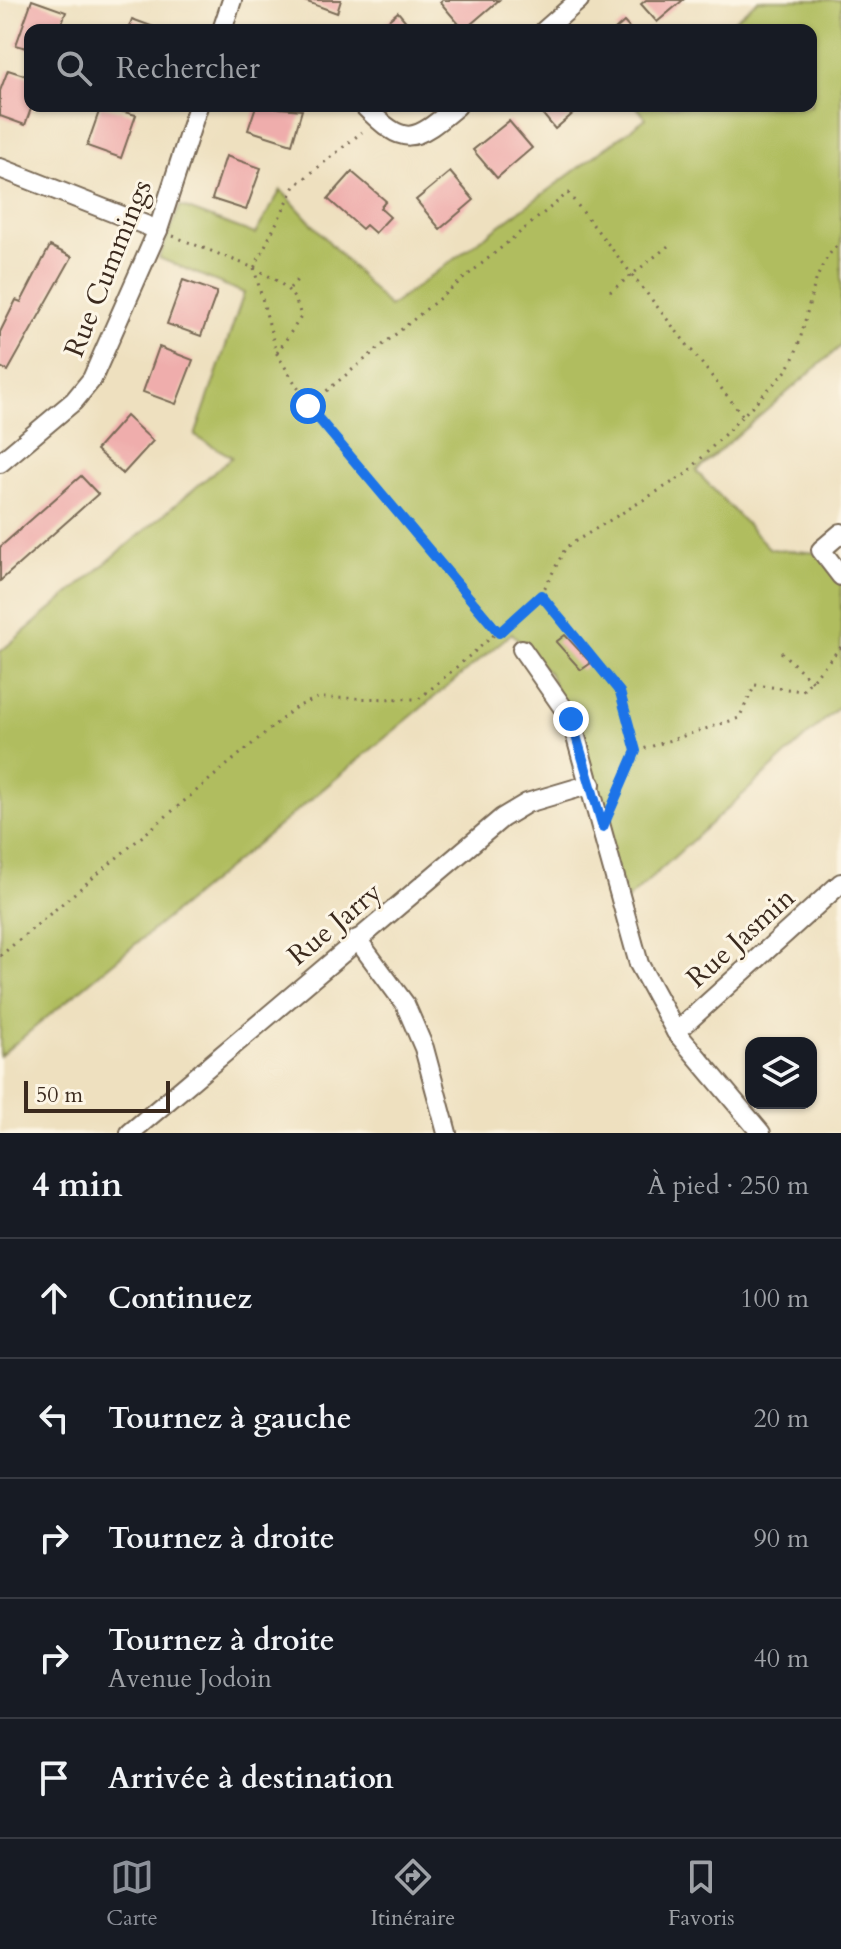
<!DOCTYPE html>
<html lang="fr">
<head>
<meta charset="utf-8">
<style>
  body { margin:0; font-family:Cardo,serif; background:#20242c; color:#f1f3f6 }
  .controls { position:absolute; right:24px; bottom:24px; display:grid; overflow:hidden; border-radius:16px; box-shadow:0 2px 6px #0004 }
  .controls button { width:72px; height:72px; display:grid; place-items:center; padding:0; border:0; border-bottom:2px solid #363941; background:#171b24; color:#f1f3f6; font:40px sans-serif }
  .scale { position:absolute; left:24px; bottom:20px; width:146px; box-sizing:border-box; padding-left:8px; border:4px solid #3b2a1e; border-top:0; font-size:22px; line-height:28px; white-space:nowrap; color:#3b2a1e; -webkit-text-stroke:6px #fcf5e5; paint-order:stroke }
  .stop { position:absolute; width:24px; height:24px; margin:-18px; border:6px solid #1a73e8; border-radius:50%; background:#fff }
  .stop.end { background:#1a73e8; border-color:#fff; box-shadow:0 2px 8px #0008 }
  .list { margin:0; padding:0; list-style:none }
  h2 { display:flex; justify-content:space-between; align-items:center; height:104px; margin:0; padding:0 32px; font-size:34px }
  h2 small { font-size:26px; font-weight:400; color:#9ea1a6 }
  .list li { display:grid; grid-template-columns:52px 1fr auto; gap:24px; align-items:center; box-sizing:border-box; height:120px; padding:0 32px; border-top:2px solid #363941 }
  .list b { display:block; font-size:30px; white-space:nowrap }
  .list p { margin:0; font-size:26px; white-space:nowrap; color:#9ea1a6 }
  .list em { font-size:26px; font-style:normal; color:#9ea1a6 }
  .icon { flex:none; width:44px; height:44px; fill:none; stroke:currentColor; stroke-width:2; stroke-linecap:round; stroke-linejoin:round }
  .map { position:relative; flex:none; width:841px; height:1133px; overflow:hidden }
  .search { position:absolute; background:#171b24; box-shadow:0 2px 6px #0004; left:24px; right:24px; top:24px; height:88px; display:flex; align-items:center; gap:20px; box-sizing:border-box; padding:0 28px; border-radius:16px; color:#9ea1a6; font-size:30px }
  .sheet { height:704px; background:#171b24 }
  nav { display:flex; justify-content:space-around; align-items:center; box-sizing:border-box; height:112px; border-top:2px solid #363941; background:#171b24; font-size:22px; color:#9ea1a6 }
  nav a { display:grid; justify-items:center; gap:4px }
  nav .on { color:#8c9099 }
  .map>svg:first-child { display:block }
  .green { fill:#b0bd5f; stroke:#76743e; stroke-width:2 }
  .building { fill:#efadac }
  .lines { fill:none; stroke-linecap:round; stroke-linejoin:round }
  .street-casing { stroke:#7a6a56; stroke-width:22 }
  .path { stroke:#7a6a56; stroke-width:3; stroke-dasharray:2 6; stroke-linecap:butt }
  .street { stroke:#fff; stroke-width:18 }
  .route { stroke:#1a73e8; stroke-width:10 }
  .labels { text-anchor:middle; stroke-width:6; stroke-linejoin:round; paint-order:stroke }
  .street-label { font-size:28px; fill:#3b2a1e; stroke:#fcf5e5 }
</style>
</head>
<body>
<div class="map">
<svg width="841" height="1133" viewBox="0 0 841 1133">
  <rect width="100%" height="100%" fill="#fcf5e5"/>
  <filter id="ink" filterUnits="userSpaceOnUse"><feTurbulence type="fractalNoise" baseFrequency=".0125" numOctaves="2"/><feDisplacementMap in="SourceGraphic" scale="16" xChannelSelector="R" yChannelSelector="G"/><feConvolveMatrix kernelMatrix="1 2 1 2 8 2 1 2 1" color-interpolation-filters="sRGB"/></filter>
  <filter id="wash" filterUnits="userSpaceOnUse"><feTurbulence type="fractalNoise" baseFrequency=".006" numOctaves="4" result="noise"/><feDisplacementMap in="SourceGraphic" scale="32" xChannelSelector="R" yChannelSelector="G"/><feGaussianBlur stdDeviation="1.8" result="paint"/><feColorMatrix in="noise" values="0 0 0 0 0 0 0 0 0 0 0 0 0 0 0 0 0 1.4 0 .05"/><feComposite in="paint" operator="in"/></filter>
  <g filter="url(#wash)">
    <rect width="100%" height="100%" fill="#eee0bf"/>
    <path class="green" d="M758,0H841V346L696,471L770,549L820,553L841,580V705L627,900L550,674L512,633L0,1056V652L232,457L195,436L244,293L159,258L180,206L255,234L281,190L389,307L646,118L636,106H811V30H723Z"/>
    <g id="blocks">
      <g class="building">
        <path d="M32,0L66,12L59,30H30V49L16,45Z"/>
        <path d="M302,0H341L337,13Z"/>
        <path d="M442,0H499L464,30L440,2Z"/>
        <path d="M646,0H683L657,22L641,4Z"/>
        <path d="M398,12L413,30H377Z"/>
        <path d="M132,19L162,30H128Z"/>
        <path d="M624,22L631,30H615Z"/>
        <path d="M8,70L30,77L32,106L25,125L0,116V91Z"/>
        <path d="M101,106L136,115L121,158L87,146Z"/>
        <path d="M256,106L302,110L292,144L248,130Z"/>
        <path d="M536,106H582L555,129Z"/>
        <path d="M509,121L532,148L497,178L473,150Z"/>
        <path d="M226,156L261,168L246,210L212,199Z"/>
        <path d="M352,172L386,201L380,208L390,217L375,233L366,225L362,229L328,199Z"/>
        <path d="M450,172L474,200L440,229L416,200Z"/>
        <path d="M50,246L72,257L8,371L0,367V332L16,300L21,302Z"/>
        <path d="M183,280L217,292L201,336L167,324Z"/>
        <path d="M159,347L193,360L176,404L143,392Z"/>
        <path d="M126,416L153,441L123,474L96,450Z"/>
        <path d="M81,476L98,494L0,581V547Z"/>
        <path d="M565,635L591,663L581,670L556,642Z"/>
      </g>
    </g>
  </g>
  <g filter="url(#ink)">
    <use href="#blocks" fill-opacity="0" stroke="#7a6a56" stroke-width="2"/>
    <g class="lines">
      <g class="street-casing">
        <g id="street">
          <path d="M222,30L232,0"/>
          <path d="M545,30L579,0"/>
          <path d="M364,106C405,147 412,144 457,106"/>
          <path d="M0,168L158,230"/>
          <path d="M0,463L74,401L92,379L158,230L198,106"/>
          <path d="M841,533L821,550L841,576"/>
          <path d="M522,649L571,719L639,964L676,1032L761,1133"/>
          <path d="M357,939L405,1004L424,1048L447,1133"/>
          <path d="M676,1032L841,883"/>
          <path d="M130,1133L502,818L527,803L591,784"/>
        </g>
      </g>
      <g class="path">
        <path d="M173,236L254,268L295,186L362,132"/>
        <path d="M254,268L277,354L317,419L507,638"/>
        <path d="M254,268C278,281 295,288 301,317L277,353"/>
        <path d="M290,288L297,280"/>
        <path d="M610,292L672,243"/>
        <path d="M308,406L568,193L743,416"/>
        <path d="M541,595L620,692L636,751L614,800"/>
        <path d="M781,652L812,681"/>
        <path d="M637,751L739,718L755,685L802,691L841,647"/>
        <path d="M0,956L296,707L318,698L419,699L541,595L566,547L686,474L787,370C811,331 805,272 841,242"/>
      </g>
      <use href="#street" class="street"/>
    </g>
  </g>
  <g class="lines" filter="url(#ink)">
    <path class="route" d="M308,406L499,633L541,595L620,692L636,751L603,827L571,719"/>
  </g>
  <g class="labels">
    <g class="street-label">
      <text transform="translate(107 268) rotate(-68)" y="10">Rue Cummings</text>
      <text transform="translate(334 923) rotate(-40)" y="10">Rue Jarry</text>
      <text transform="translate(740 937) rotate(-42)" y="10">Rue Jasmin</text>
    </g>
  </g>
</svg>
<div class="controls">
<button><svg class="icon" aria-label="layers" viewBox="0 0 24 24"><path d="M12 4l9 5-9 5-9-5zM3 14l9 5 9-5"/></svg></button>
</div>
<div class="scale">50 m</div>
<div class="stop" style="left:308px;top:406px"></div>
<div class="stop end" style="left:571px;top:719px"></div>
<div class="search"><svg class="icon" aria-label="search" viewBox="0 0 24 24"><circle cx="10" cy="10" r="6"/><path d="M15 15l6 6"/></svg>Rechercher</div>
</div>
<section class="sheet">
<h2>4 min<small>À pied · 250 m</small></h2>
<ul class="list">
<li><svg class="icon" aria-label="ahead" viewBox="0 0 24 24"><path d="M12 20V5M6 11l6-6 6 6"/></svg><div><b>Continuez</b></div><em>100 m</em></li>
<li><svg class="icon" aria-label="left" viewBox="0 0 24 24"><path d="M17 20v-9H6M10 6l-5 5 5 5"/></svg><div><b>Tournez à gauche</b></div><em>20 m</em></li>
<li><svg class="icon" aria-label="right" viewBox="0 0 24 24"><path d="M7 20v-9h11M14 6l5 5-5 5"/></svg><div><b>Tournez à droite</b></div><em>90 m</em></li>
<li><svg class="icon" aria-label="right" viewBox="0 0 24 24"><path d="M7 20v-9h11M14 6l5 5-5 5"/></svg><div><b>Tournez à droite</b><p>Avenue Jodoin</p></div><em>40 m</em></li>
<li><svg class="icon" aria-label="arrive" viewBox="0 0 24 24"><path d="M6 21V4h12l-3 4 3 4H6"/></svg><div><b>Arrivée à destination</b></div></li>
</ul>
</section>
<nav>
<a class="on"><svg class="icon" aria-label="map" viewBox="0 0 24 24"><path d="M3 6l6-2 6 2 6-2v14l-6 2-6-2-6 2zM9 4v14M15 6v14"/></svg>Carte</a>
<a><svg class="icon" aria-label="directions" viewBox="0 0 24 24"><path d="M12 3l9 9-9 9-9-9zM9 14v-3h6M13 9l2 2-2 2"/></svg>Itinéraire</a>
<a><svg class="icon" aria-label="saved" viewBox="0 0 24 24"><path d="M7 4h10v16l-5-4-5 4z"/></svg>Favoris</a>
</nav>
</body>
</html>
